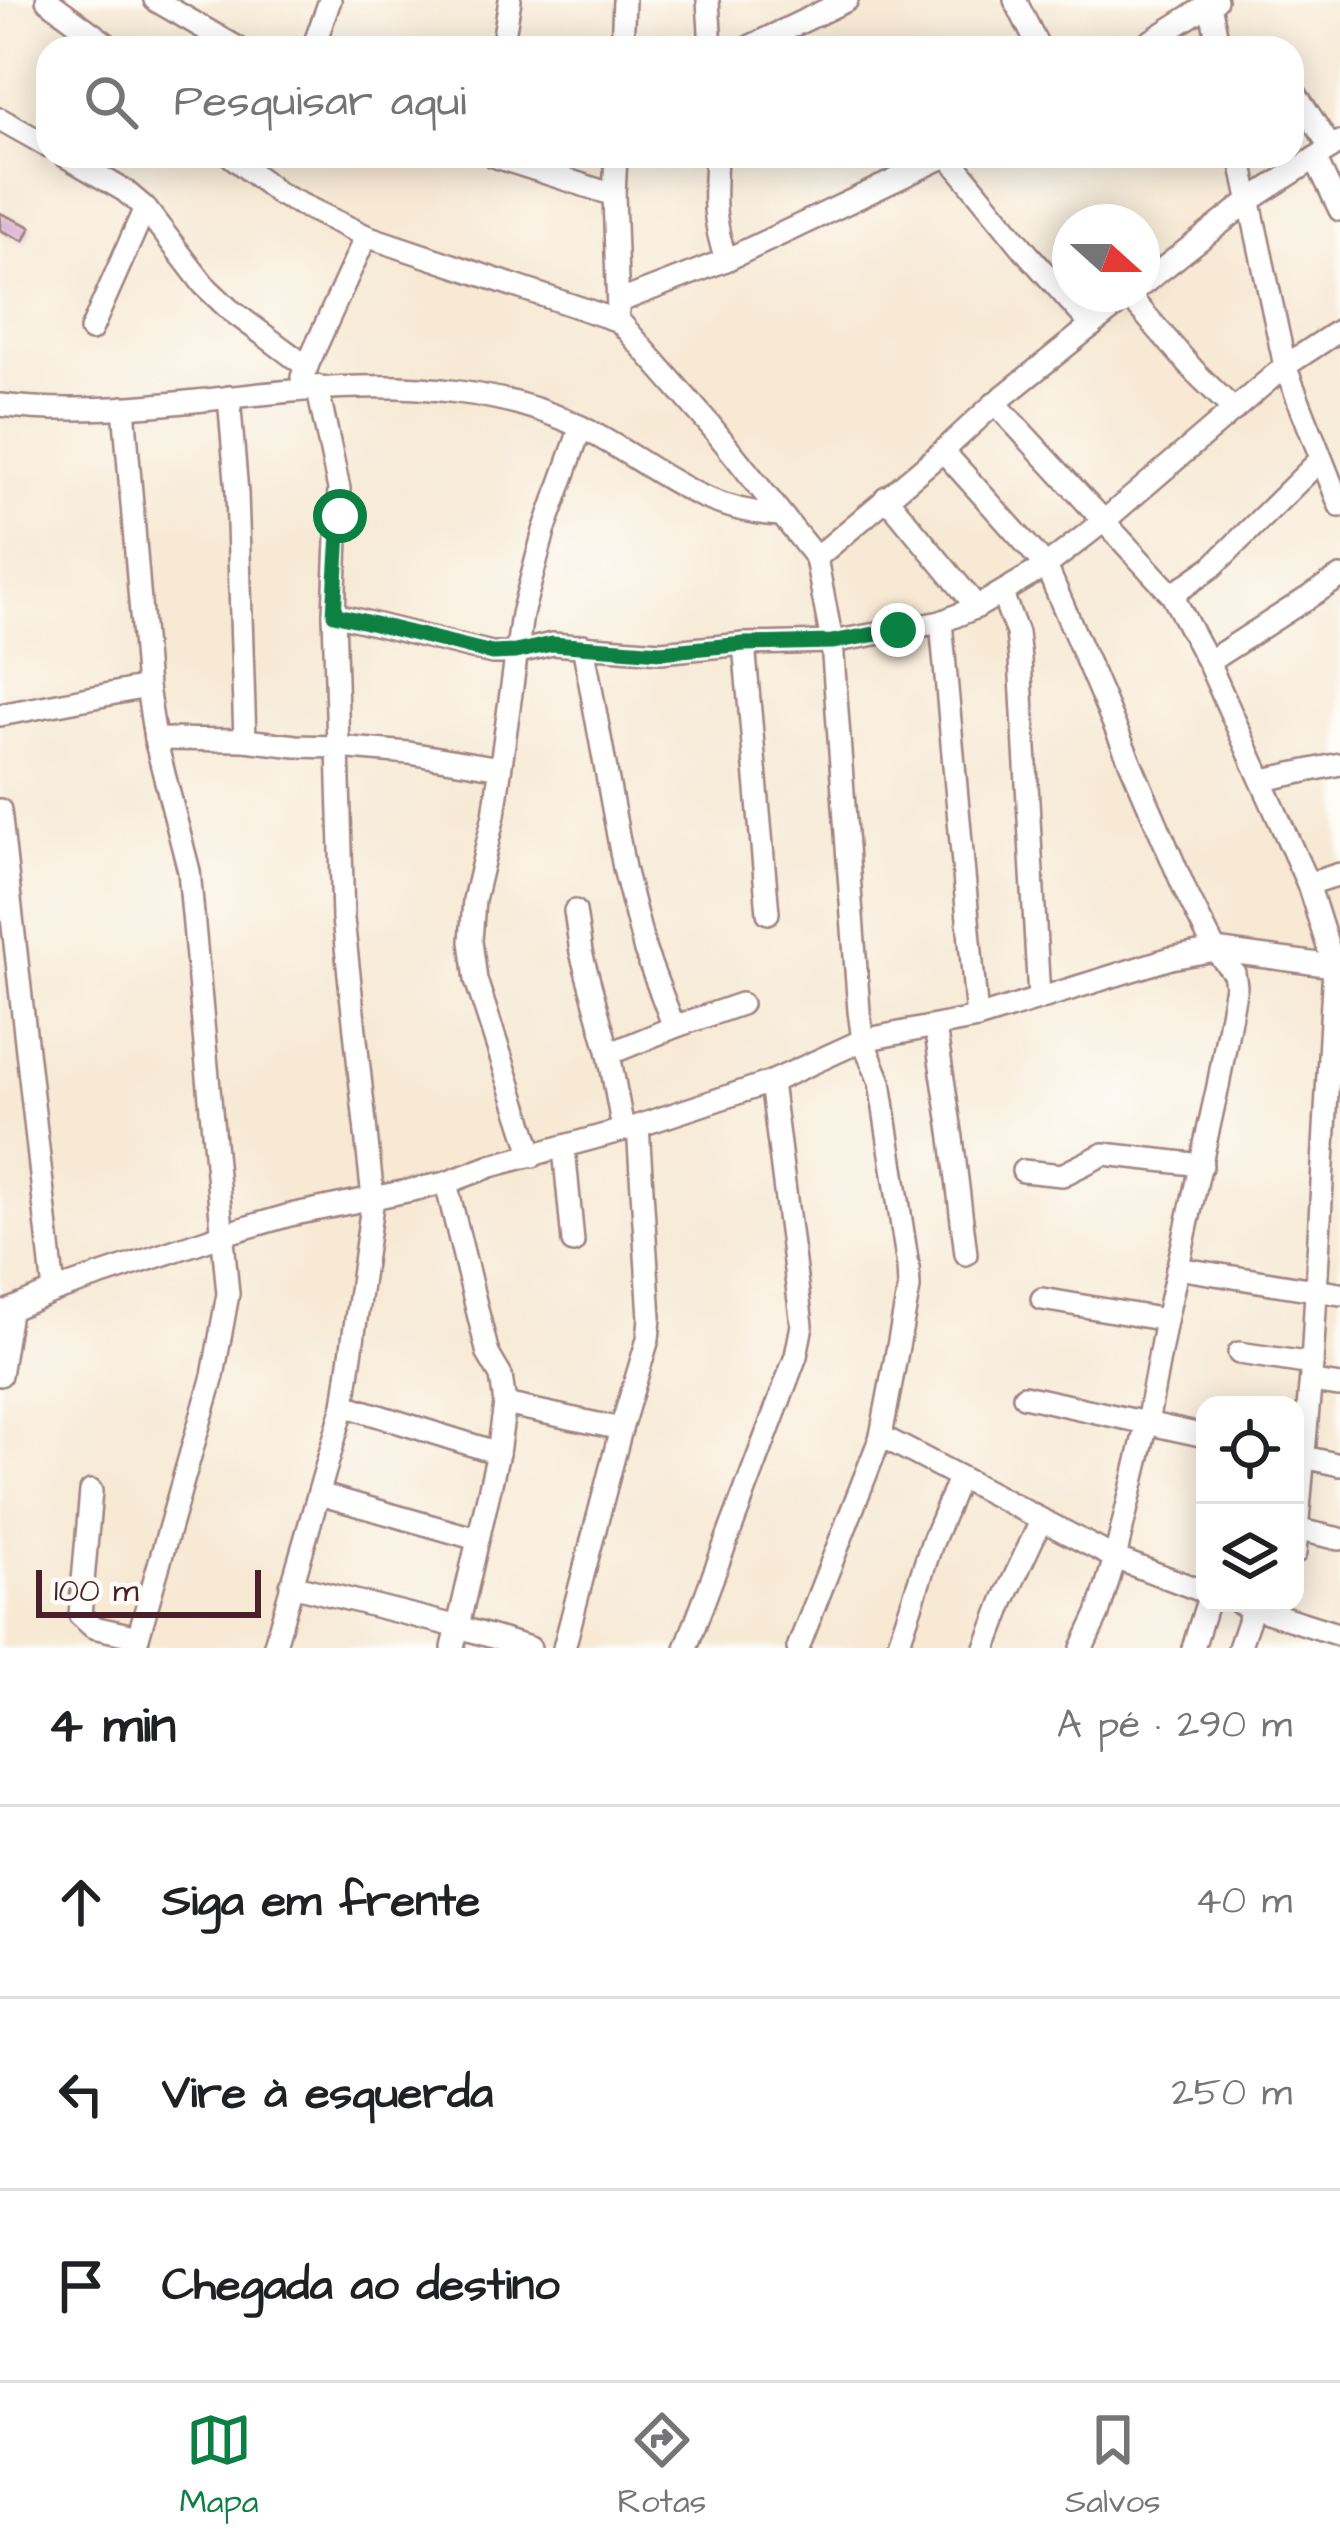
<!DOCTYPE html>
<html lang="pt">
<head>
<meta charset="utf-8">
<style>
  body { margin:0; font-family:"Architects Daughter",sans-serif; background:#f6f6f6; color:#202124 }
  .controls { position:absolute; right:36px; bottom:36px; display:grid; overflow:hidden; border-radius:24px; box-shadow:0 6px 30px #0003 }
  .controls button { width:108px; height:108px; display:grid; place-items:center; padding:0; border:0; border-bottom:3px solid #e0e0e0; background:#fff; color:#202124; font:60px sans-serif }
  .compass { position:absolute; left:1052px; top:204px; width:108px; height:108px; border-radius:50%; background:#fff; box-shadow:0 6px 30px #0003; rotate:111deg }
  .scale { position:absolute; left:36px; bottom:30px; width:225px; box-sizing:border-box; padding-left:12px; border:6px solid #4a1f2b; border-top:0; font-size:33px; line-height:42px; white-space:nowrap; color:#4a1f2b; -webkit-text-stroke:9px #fdfcf7; paint-order:stroke }
  .stop { position:absolute; width:36px; height:36px; margin:-27px; border:9px solid #0b8043; border-radius:50%; background:#fff }
  .stop.end { background:#0b8043; border-color:#fff; box-shadow:0 3px 12px #0008 }
  .list { margin:0; padding:0; list-style:none }
  h2 { display:flex; justify-content:space-between; align-items:center; height:156px; margin:0; padding:0 48px; font-size:51px }
  h2 small { font-size:39px; font-weight:400; color:#757577 }
  .list li { display:grid; grid-template-columns:78px 1fr auto; gap:36px; align-items:center; box-sizing:border-box; height:192px; padding:0 48px; border-top:3px solid #e0e0e0 }
  .list b { display:block; font-size:45px; white-space:nowrap }
  .list em { font-size:39px; font-style:normal; color:#757577 }
  .icon { flex:none; width:66px; height:66px; fill:none; stroke:currentColor; stroke-width:2; stroke-linecap:round; stroke-linejoin:round }
  .map { position:relative; flex:none; width:1340px; height:1648px; overflow:hidden }
  .search { position:absolute; background:#fff; box-shadow:0 6px 30px #0003; left:36px; right:36px; top:36px; height:132px; display:flex; align-items:center; gap:30px; box-sizing:border-box; padding:0 42px; border-radius:36px; color:#757577; font-size:45px }
  .sheet { height:732px; background:#fff }
  nav { display:flex; justify-content:space-around; align-items:center; box-sizing:border-box; height:168px; border-top:3px solid #e0e0e0; background:#fff; font-size:33px; color:#757577 }
  nav a { display:grid; justify-items:center; gap:6px }
  nav .on { color:#0b8043 }
  .map>svg:first-child { display:block }
  .building { fill:#d4a4cd }
  .lines { fill:none; stroke-linecap:round; stroke-linejoin:round }
  .minor-casing { stroke:#a08480; stroke-width:26 }
  .minor { stroke:#fff; stroke-width:21 }
  .route { stroke:#0b8043; stroke-width:15 }
</style>
</head>
<body>
<div class="map">
<svg width="1340" height="1648" viewBox="0 0 1340 1648">
  <rect width="100%" height="100%" fill="#fdfcf7"/>
  <filter id="ink" filterUnits="userSpaceOnUse"><feTurbulence type="fractalNoise" baseFrequency=".00833" numOctaves="2"/><feDisplacementMap in="SourceGraphic" scale="24" xChannelSelector="R" yChannelSelector="G"/><feConvolveMatrix kernelMatrix="1 2 1 2 8 2 1 2 1" color-interpolation-filters="sRGB"/></filter>
  <filter id="wash" filterUnits="userSpaceOnUse"><feTurbulence type="fractalNoise" baseFrequency=".004" numOctaves="4" result="noise"/><feDisplacementMap in="SourceGraphic" scale="48" xChannelSelector="R" yChannelSelector="G"/><feGaussianBlur stdDeviation="2.7" result="paint"/><feColorMatrix in="noise" values="0 0 0 0 0 0 0 0 0 0 0 0 0 0 0 0 0 1.4 0 .05"/><feComposite in="paint" operator="in"/></filter>
  <g filter="url(#wash)">
    <rect width="100%" height="100%" fill="#f7e9d4"/>
    <g id="blocks">
      <path class="building" d="M0,213L31,227L24,241L0,230Z"/>
    </g>
  </g>
  <g filter="url(#ink)">
    <use href="#blocks" fill-opacity="0" stroke="#a08480" stroke-width="3"/>
    <g class="lines">
      <g class="minor-casing">
        <g id="minor">
          <path d="M47,0L112,48"/>
          <path d="M155,0L238,48"/>
          <path d="M708,0L711,48"/>
          <path d="M1015,0L1039,48"/>
          <path d="M1209,0L1219,48"/>
          <path d="M313,48L330,0"/>
          <path d="M502,48L510,0"/>
          <path d="M622,48L624,0"/>
          <path d="M747,48L847,0"/>
          <path d="M1140,48L1216,0"/>
          <path d="M1292,88L1331,148"/>
          <path d="M0,119L48,146"/>
          <path d="M65,156L125,191L145,208L204,285L229,309L307,367"/>
          <path d="M231,156L279,194L366,236L619,321L711,426L816,558L832,642L859,1011L863,1040L880,1082L908,1266L909,1288L881,1436L798,1648"/>
          <path d="M493,156L614,195"/>
          <path d="M616,156L614,195L618,311"/>
          <path d="M716,156C714,199 712,218 726,260"/>
          <path d="M948,156L1027,253L1092,326"/>
          <path d="M1240,156L1285,366L1340,506"/>
          <path d="M1315,158L1340,210"/>
          <path d="M1142,285L1249,201L1340,142"/>
          <path d="M1129,296L1197,374L1234,410"/>
          <path d="M618,302L726,260L946,156"/>
          <path d="M91,330L145,208"/>
          <path d="M302,377L366,236"/>
          <path d="M317,386L339,489L334,614L338,747L409,753L500,768"/>
          <path d="M229,397L237,493L245,740"/>
          <path d="M995,403L1172,595L1208,662L1308,884L1334,966L1312,1364L1295,1553"/>
          <path d="M0,405C153,424 305,370 458,392C499,397 544,409 581,427C653,463 695,511 780,515"/>
          <path d="M124,407L147,687L155,739L189,871L228,1294L213,1376L135,1648"/>
          <path d="M943,451L1046,566L1186,892L1215,950L1234,973L1236,986L1218,1086L1166,1320L1147,1423L1115,1558L1098,1614L1082,1648"/>
          <path d="M886,497L977,607"/>
          <path d="M816,558L943,451L995,403L1131,294"/>
          <path d="M1002,594L1017,633L1020,659L1039,998"/>
          <path d="M1172,595L1212,567L1321,459"/>
          <path d="M334,614L492,653H515L552,644L661,652L744,644L832,642L941,622L977,607L1046,566L1104,521L1285,366L1340,330"/>
          <path d="M941,622L977,1018"/>
          <path d="M744,644L768,913"/>
          <path d="M583,645L624,868L645,951L674,1027L741,1004"/>
          <path d="M1208,662L1340,577"/>
          <path d="M0,715L147,687"/>
          <path d="M155,739L245,740L296,746L338,747L343,919L373,1198L344,1405L274,1648"/>
          <path d="M1263,780L1340,764"/>
          <path d="M0,810L54,1291"/>
          <path d="M1308,884L1340,874"/>
          <path d="M575,911L581,952L609,1054L623,1129"/>
          <path d="M935,1027L952,1138L966,1254"/>
          <path d="M609,1054L674,1027"/>
          <path d="M564,1148L573,1242"/>
          <path d="M533,1156L476,980L471,941L474,900L494,815L522,614L544,531L581,427"/>
          <path d="M1023,1171L1062,1175L1104,1154L1202,1165"/>
          <path d="M446,1183L488,1354L501,1376L505,1404L498,1453L453,1648"/>
          <path d="M1177,1268L1340,1294"/>
          <path d="M1042,1299L1166,1320"/>
          <path d="M0,1314L54,1291L224,1234L290,1215L446,1183L491,1166L638,1126L771,1082L863,1040L977,1018L1171,958L1215,950L1340,967"/>
          <path d="M1239,1353L1312,1364"/>
          <path d="M0,1375L10,1312"/>
          <path d="M1311,1382L1340,1386"/>
          <path d="M1024,1396L1205,1436"/>
          <path d="M505,1404L621,1429"/>
          <path d="M344,1405L498,1453"/>
          <path d="M881,1436L1115,1558L1205,1592"/>
          <path d="M1295,1455L1340,1465"/>
          <path d="M91,1491L80,1615L93,1627L138,1637"/>
          <path d="M319,1494L477,1539"/>
          <path d="M1299,1530L1340,1539"/>
          <path d="M291,1585L459,1627L530,1648"/>
          <path d="M1239,1603L1340,1635"/>
          <path d="M564,1648L621,1429L648,1339L650,1318L638,1126"/>
          <path d="M686,1648L796,1356L802,1325L771,1082"/>
          <path d="M897,1648L932,1543L959,1478"/>
          <path d="M986,1648L1004,1600L1041,1521"/>
          <path d="M1193,1648L1207,1603"/>
          <path d="M1239,1648L1253,1607"/>
        </g>
      </g>
      <use href="#minor" class="minor"/>
    </g>
  </g>
  <g class="lines" filter="url(#ink)">
    <path class="route" d="M340,516L334,614L492,653L515,652L552,644L661,652L744,644L832,642L898,630"/>
  </g>
</svg>
<div class="controls">
<button><svg class="icon" aria-label="locate" viewBox="0 0 24 24"><circle cx="12" cy="12" r="6"/><path d="M12 2v4M12 18v4M2 12h4M18 12h4"/></svg></button>
<button><svg class="icon" aria-label="layers" viewBox="0 0 24 24"><path d="M12 4l9 5-9 5-9-5zM3 14l9 5 9-5"/></svg></button>
</div>
<svg class="compass" viewBox="-18 -18 36 36"><path d="M0-13l5 13h-10z" fill="#e53935"/><path d="M0 13l5-13h-10z" fill="#757577"/></svg>
<div class="scale">100 m</div>
<div class="stop" style="left:340px;top:516px"></div>
<div class="stop end" style="left:898px;top:630px"></div>
<div class="search"><svg class="icon" aria-label="search" viewBox="0 0 24 24"><circle cx="10" cy="10" r="6"/><path d="M15 15l6 6"/></svg>Pesquisar aqui</div>
</div>
<section class="sheet">
<h2>4 min<small>A pé · 290 m</small></h2>
<ul class="list">
<li><svg class="icon" aria-label="ahead" viewBox="0 0 24 24"><path d="M12 20V5M6 11l6-6 6 6"/></svg><div><b>Siga em frente</b></div><em>40 m</em></li>
<li><svg class="icon" aria-label="left" viewBox="0 0 24 24"><path d="M17 20v-9H6M10 6l-5 5 5 5"/></svg><div><b>Vire à esquerda</b></div><em>250 m</em></li>
<li><svg class="icon" aria-label="arrive" viewBox="0 0 24 24"><path d="M6 21V4h12l-3 4 3 4H6"/></svg><div><b>Chegada ao destino</b></div></li>
</ul>
</section>
<nav>
<a class="on"><svg class="icon" aria-label="map" viewBox="0 0 24 24"><path d="M3 6l6-2 6 2 6-2v14l-6 2-6-2-6 2zM9 4v14M15 6v14"/></svg>Mapa</a>
<a><svg class="icon" aria-label="directions" viewBox="0 0 24 24"><path d="M12 3l9 9-9 9-9-9zM9 14v-3h6M13 9l2 2-2 2"/></svg>Rotas</a>
<a><svg class="icon" aria-label="saved" viewBox="0 0 24 24"><path d="M7 4h10v16l-5-4-5 4z"/></svg>Salvos</a>
</nav>
</body>
</html>
